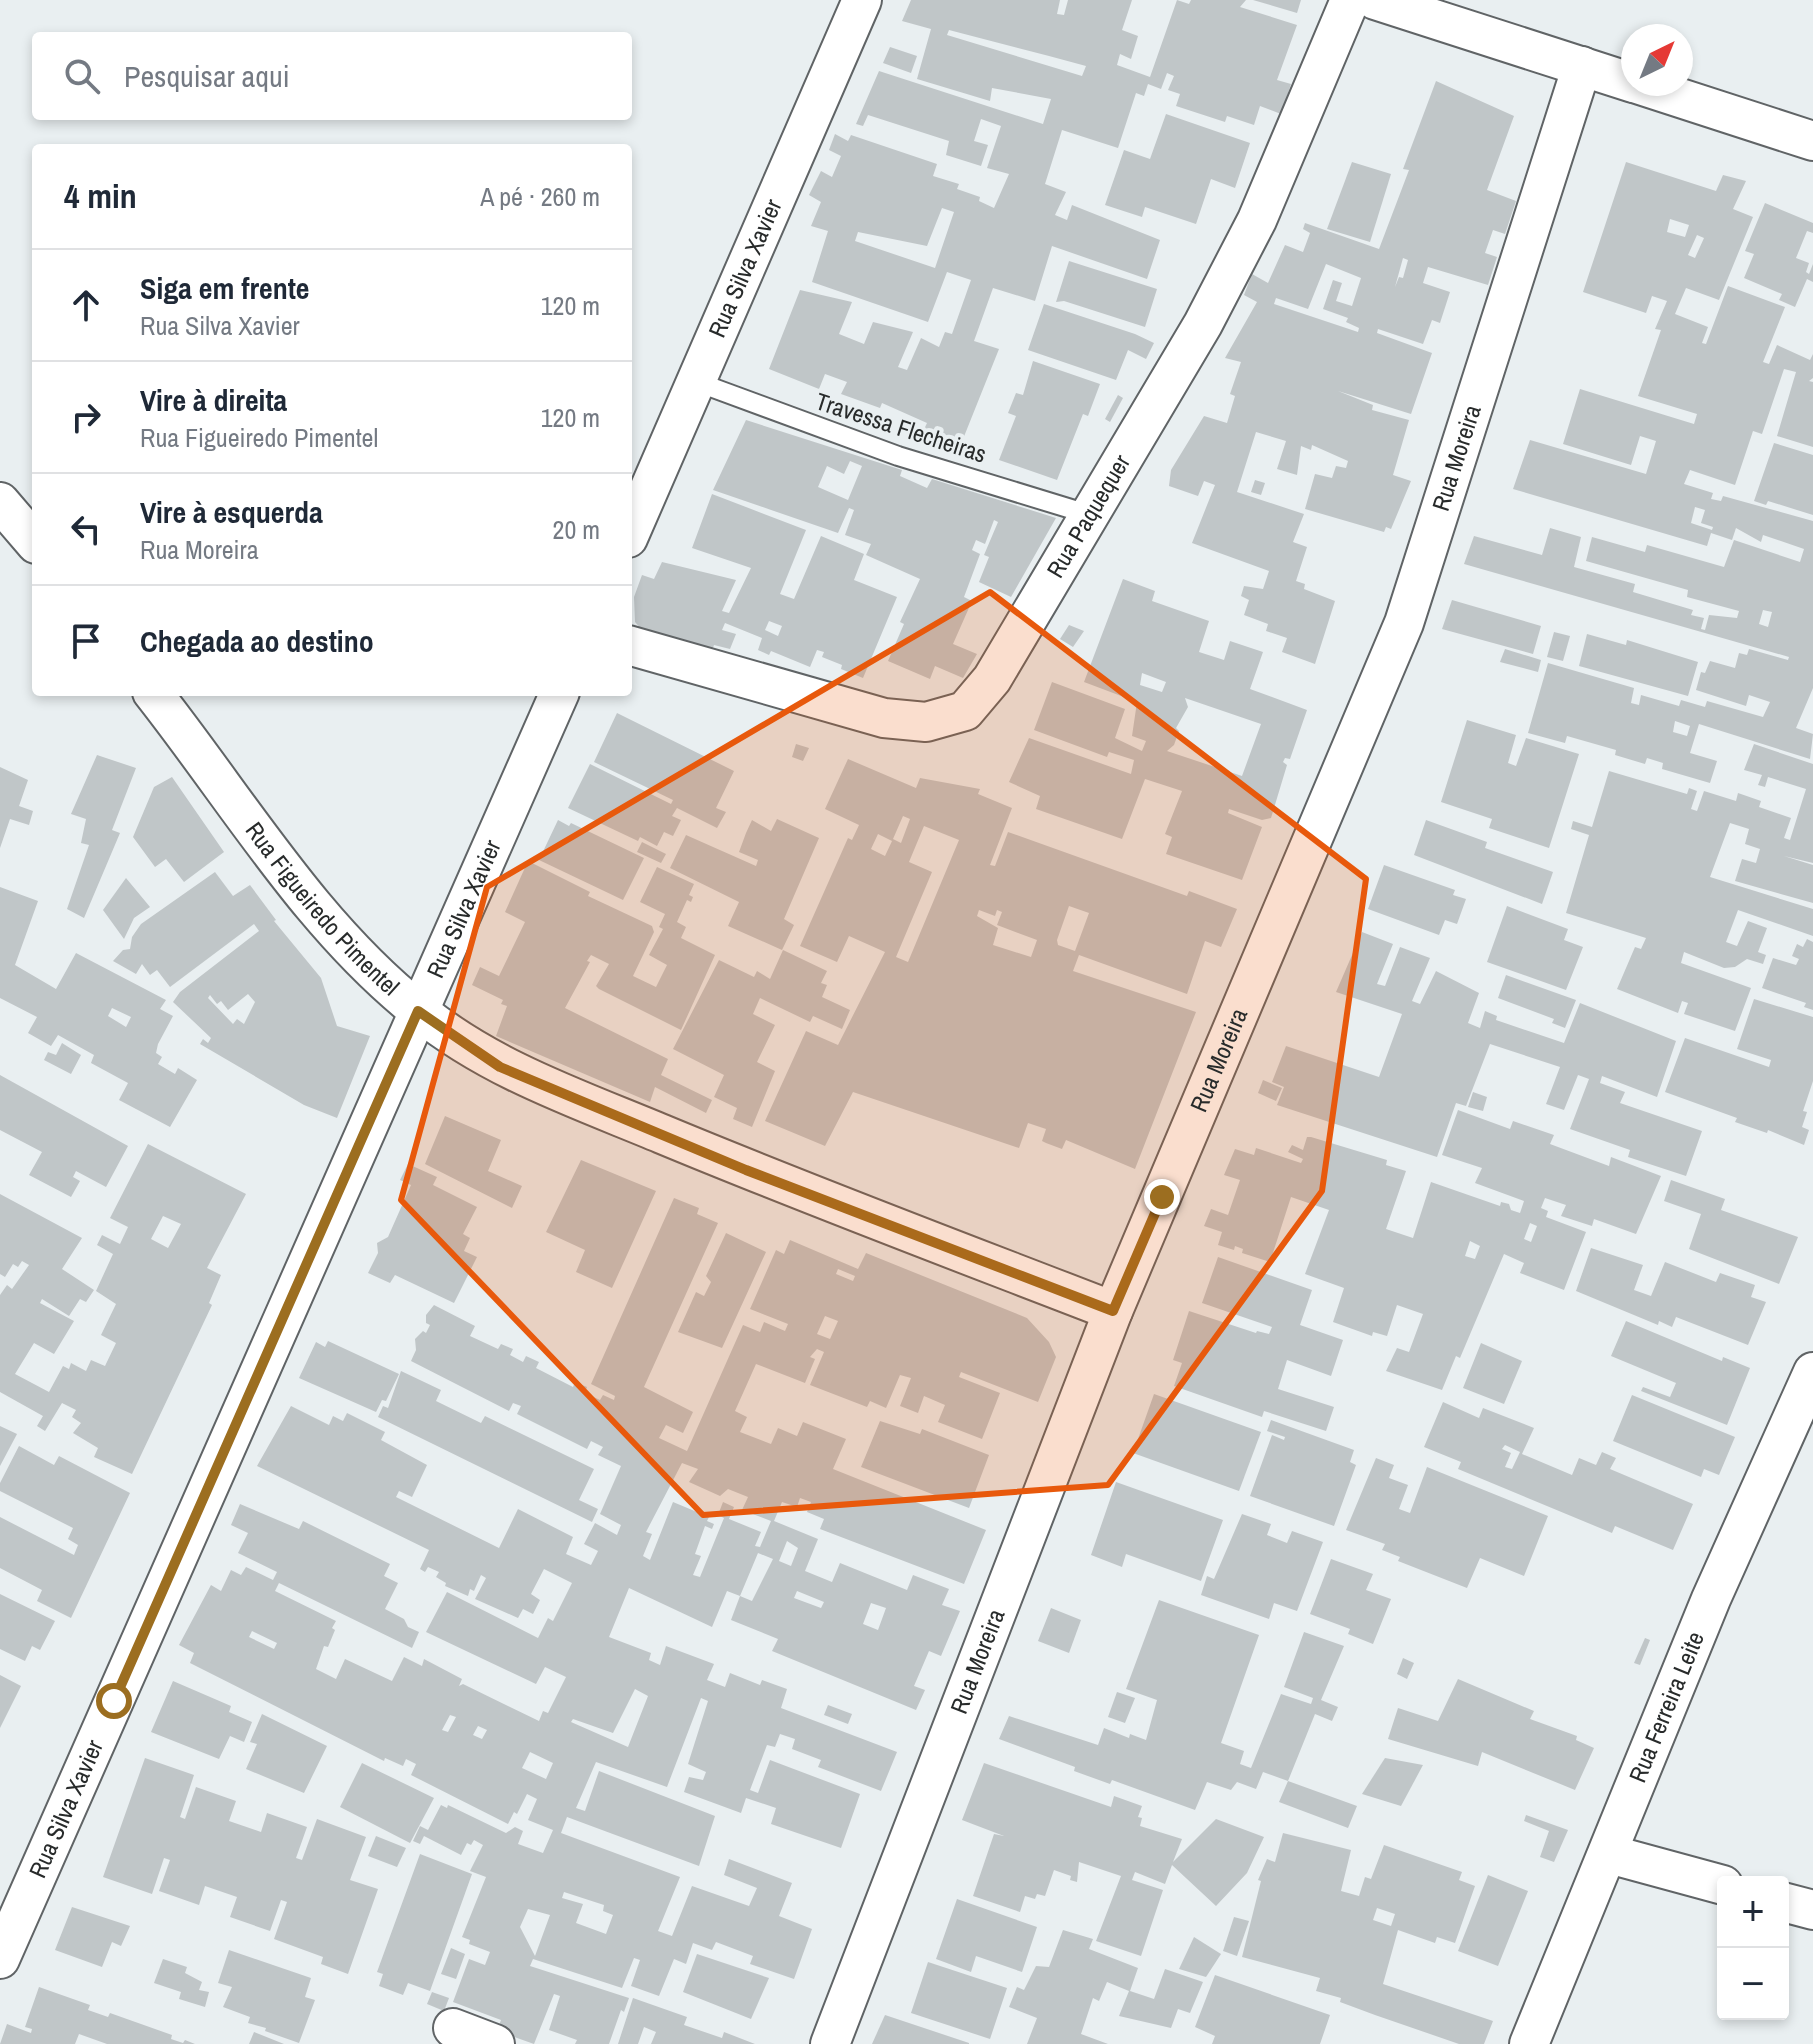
<!DOCTYPE html>
<html lang="pt">
<head>
<meta charset="utf-8">
<style>
  body { margin:0; font-family:"Archivo Narrow",sans-serif; background:#f6f6f7; color:#1f2937 }
  .controls { position:absolute; right:24px; bottom:24px; display:grid; overflow:hidden; border-radius:8px; box-shadow:0 4px 12px #0003 }
  .controls button { width:72px; height:72px; display:grid; place-items:center; padding:0; border:0; border-bottom:2px solid #e0e1e3; background:#fff; color:#1f2937; font:40px sans-serif }
  .compass { position:absolute; left:1621px; top:24px; width:72px; height:72px; border-radius:50%; background:#fff; box-shadow:0 4px 12px #0003; rotate:43deg }
  .stop { position:absolute; width:24px; height:24px; margin:-18px; border:6px solid #9c6e20; border-radius:50%; background:#fff }
  .stop.end { background:#9c6e20; border-color:#fff; box-shadow:0 2px 8px #0008 }
  .list { margin:0; padding:0; list-style:none }
  h2 { display:flex; justify-content:space-between; align-items:center; height:104px; margin:0; padding:0 32px; font-size:34px }
  h2 small { font-size:26px; font-weight:400; color:#747a83 }
  .list li { display:grid; grid-template-columns:52px 1fr auto; gap:24px; align-items:center; box-sizing:border-box; height:112px; padding:0 32px; border-top:2px solid #e0e1e3 }
  .list b { display:block; font-size:30px; white-space:nowrap }
  .list p { margin:0; font-size:26px; white-space:nowrap; color:#747a83 }
  .list em { font-size:26px; font-style:normal; color:#747a83 }
  .icon { flex:none; width:44px; height:44px; fill:none; stroke:currentColor; stroke-width:2; stroke-linecap:round; stroke-linejoin:round }
  .map { position:relative; flex:none; width:1813px; height:2044px; overflow:hidden }
  .search { position:absolute; background:#fff; box-shadow:0 4px 12px #0003; left:32px; top:32px; width:600px; height:88px; display:flex; align-items:center; gap:20px; box-sizing:border-box; padding:0 28px; border-radius:8px; color:#747a83; font-size:30px }
  .panel { position:absolute; background:#fff; box-shadow:0 4px 12px #0003; left:32px; top:144px; width:600px; height:552px; border-radius:8px }
  .map>svg:first-child { display:block }
  .building { fill:#c0c6c8; fill-rule:evenodd }
  .lines { fill:none; stroke-linecap:round; stroke-linejoin:round }
  .service-casing { stroke:#606466; stroke-width:22 }
  .minor-casing { stroke:#606466; stroke-width:42 }
  .service { stroke:#fff; stroke-width:18 }
  .minor { stroke:#fff; stroke-width:38 }
  .route { stroke:#9c6e20; stroke-width:10 }
  .marked { fill:#e8590c; fill-opacity:0.2; stroke:#e8590c; stroke-width:6; stroke-linejoin:round }
  .labels { text-anchor:middle; stroke-width:8; stroke-linejoin:round; paint-order:stroke }
  .street-label { font-size:24px; fill:#282b2b; stroke:#e9eff1 }
</style>
</head>
<body>
<div class="map">
<svg width="1813" height="2044" viewBox="0 0 1813 2044">
  <rect width="100%" height="100%" fill="#e9eff1"/>
  <g class="building">
    <path d="M911,0H1060L1057,14L1064,15L1068,0H1132L1122,30L1138,36L1131,59L1120,54L1117,65L1150,77L1177,0L1189,4L1191,0H1246L1240,7L1297,25L1277,80L1291,84L1281,114L1260,106L1254,125L1227,116L1225,122L1176,106L1180,94L1168,90L1174,76L1167,73L1161,89L1148,84L1144,96L1136,93L1118,148L1062,130L1045,184L1066,192L1055,215L1067,220L1072,205L1160,240L1147,279L1052,246L1035,301L993,288L974,341L999,349L957,454L919,440L927,423L882,403L880,408L841,394L847,382L825,374L819,389L769,369L800,290L852,302L839,334L864,344L873,322L913,332L898,367L907,370L921,338L939,347L945,332L952,334L971,280L947,272L928,322L812,282L828,231L811,226L821,202L809,195L821,171L832,177L841,156L829,150L835,134L848,141L851,135L937,164L933,176L959,184L957,189L980,197L979,201L994,208L1009,174L987,168L1001,126L981,119L974,141L988,145L981,166L946,155L949,141L868,115L863,126L856,124L879,71L1043,124L1051,99L992,88L990,101L917,79L931,29L902,21ZM949,30L1049,56L1086,66L1082,76L947,35ZM942,208L954,212L935,268L855,241L858,232L927,246Z"/>
    <path d="M1253,0H1301L1297,13Z"/>
    <path d="M890,47L917,56L911,73L883,63Z"/>
    <path d="M1436,81L1514,116L1487,190L1516,201L1505,234L1493,230L1485,253L1497,257L1488,285L1428,267L1423,283L1450,292L1440,323L1432,320L1423,344L1378,329L1377,333L1432,353L1411,414L1338,391L1373,405L1372,410L1409,420L1393,475L1411,481L1391,529L1386,527L1384,532L1305,509L1315,474L1332,478L1336,466L1346,468L1348,461L1312,445L1311,450L1301,446L1297,475L1277,469L1286,441L1256,432L1237,492L1304,514L1293,542L1307,547L1296,581L1305,584L1304,589L1335,601L1315,664L1282,652L1287,638L1266,631L1268,624L1244,615L1249,600L1241,596L1244,586L1263,589L1269,571L1192,543L1215,485L1204,481L1198,496L1169,486L1171,470L1204,416L1227,423L1235,396L1230,394L1241,362L1225,358L1257,302L1244,295L1252,274L1268,283L1285,245L1303,252L1310,233L1303,229L1305,223L1379,249L1409,170L1403,169ZM1403,258L1408,260L1403,278L1399,277L1395,287ZM1326,264L1361,278L1352,306L1336,301L1342,283L1333,280L1323,309L1348,318L1346,322L1359,328L1358,332L1274,304L1276,298L1308,309Z"/>
    <path d="M1166,114L1250,143L1235,188L1211,179L1196,224L1145,207L1142,217L1105,205L1124,150L1150,159Z"/>
    <path d="M1352,162L1391,174L1370,242L1327,229Z"/>
    <path d="M1626,162L1716,191L1723,175L1746,181L1733,209L1753,217L1719,300L1686,288L1675,314L1708,327L1702,343L1706,344L1728,286L1785,307L1763,362L1769,364L1777,345L1810,360L1813,354V378L1809,381L1813,382V447L1777,436L1796,372L1784,369L1762,434L1753,431L1735,485L1690,470L1684,484L1713,493L1711,499L1721,501L1723,496L1813,521V688L1796,728L1813,734L1810,759L1699,724L1690,753L1717,761L1710,783L1662,769L1663,763L1647,758L1645,764L1615,755L1616,750L1567,736L1565,743L1528,733L1548,663L1634,688L1631,703L1639,705L1641,695L1679,706L1681,700L1705,707L1707,701L1763,717L1770,702L1749,695L1746,706L1696,690L1701,672L1705,673L1710,661L1735,668L1739,653L1747,655L1749,649L1788,660L1789,657L1464,564L1474,536L1542,555L1550,528L1581,537L1574,567L1635,584L1633,592L1693,610L1691,615L1704,618L1701,629L1705,630L1709,615L1737,618L1739,611L1687,597L1688,590L1586,561L1592,537L1645,552L1647,545L1724,567L1734,540L1800,562L1804,549L1763,535L1761,542L1736,528L1732,540L1711,533L1707,546L1513,489L1530,440L1646,474L1656,441L1640,436L1631,465L1563,444L1580,389L1694,424L1697,414L1638,396L1661,330L1655,329L1667,301L1652,296L1646,313L1583,292ZM1670,219L1689,225L1685,237L1667,232ZM1697,235L1704,238L1695,258L1688,255ZM1695,507L1705,510L1701,523L1713,527L1712,530L1691,523ZM1763,610L1772,612L1768,627L1759,624ZM1675,721L1690,726L1687,736L1673,732Z"/>
    <path d="M1765,203L1813,223V233L1807,231L1796,258L1809,263L1806,272L1809,274L1813,264V282L1807,279L1795,307L1779,300L1782,294L1744,278L1754,254L1745,251Z"/>
    <path d="M1069,261L1157,289L1145,327L1064,301L1056,302Z"/>
    <path d="M1044,304L1135,334L1154,343L1146,359L1128,350L1116,380L1028,350Z"/>
    <path d="M1033,361L1100,384L1088,416L1083,414L1057,480L999,460L1016,416L1008,413L1016,393L1023,395Z"/>
    <path d="M1118,395L1123,398L1110,422L1105,419Z"/>
    <path d="M746,420L902,470L900,476L927,488L932,479L1056,518L1011,597L979,582L989,557L984,555L998,522L994,520L985,544L976,540L972,550L980,554L964,597L972,601L953,644L977,654L963,678L935,666L930,679L888,661L904,624L900,622L920,579L866,555L871,544L845,535L854,510L849,508L838,533L713,490ZM850,461L862,466L848,500L818,487L827,466L844,474Z"/>
    <path d="M1774,443L1813,455V515L1768,501L1766,505L1754,501Z"/>
    <path d="M1255,480L1265,483L1261,495L1251,492Z"/>
    <path d="M712,494L806,530L780,594L794,599L821,536L864,554L854,580L897,597L863,678L841,669L842,665L822,657L824,652L817,650L810,667L771,651L769,655L758,650L762,638L725,623L722,630L736,634L730,649L714,645L707,666L650,639L635,622L634,597L642,575L654,579L662,562L736,580L722,611L729,613L751,568L692,548ZM769,621L782,626L778,636L765,630Z"/>
    <path d="M1123,579L1155,591L1152,601L1209,621L1199,652L1224,660L1230,641L1263,652L1250,689L1307,710L1290,759L1285,758L1283,762L1287,765L1271,818L1262,820L1229,809L1228,813L1262,827L1242,880L1166,854L1172,837L1165,834L1182,791L1145,779L1122,839L1036,809L1040,796L1009,782L1029,738L1131,774L1134,760L1109,752L1107,757L1034,730L1052,682L1125,709L1115,738L1142,751L1146,741L1132,736L1137,702L1084,682ZM1142,673L1166,682L1162,692L1140,685ZM1185,698L1261,724L1242,776L1167,751L1174,745L1179,731L1176,728L1188,707Z"/>
    <path d="M1452,600L1541,626L1533,654L1442,629Z"/>
    <path d="M1069,625L1084,631L1073,647L1060,639Z"/>
    <path d="M1554,632L1570,636L1563,661L1547,657Z"/>
    <path d="M1587,634L1626,645L1627,640L1698,662L1688,696L1579,666Z"/>
    <path d="M1505,649L1541,660L1538,672L1500,662Z"/>
    <path d="M617,713L734,771L716,808L726,812L717,828L677,808L672,816L681,820L673,836L664,832L657,846L640,837L638,841L568,808L590,764L671,804L673,800L594,762Z"/>
    <path d="M1467,720L1516,735L1508,763L1516,766L1526,738L1579,754L1549,848L1489,828L1492,819L1441,802Z"/>
    <path d="M796,744L809,748L803,761L792,757Z"/>
    <path d="M1754,744L1813,764V863L1784,856L1813,865V903L1735,881L1742,859L1756,863L1760,849L1745,844L1749,829L1730,823L1710,877L1813,909V936L1738,910L1726,942L1737,946L1748,921L1767,928L1758,952L1766,955L1763,964L1747,959L1735,967L1724,968L1684,952L1681,963L1751,988L1735,1031L1684,1014L1688,1003L1682,1001L1678,1013L1617,989L1635,947L1641,949L1646,938L1566,913L1589,835L1571,829L1573,821L1592,827L1609,771L1687,794L1689,788L1697,791L1691,809L1697,811L1704,791L1736,801L1738,793L1761,801L1759,807L1791,818L1784,838L1790,840L1806,789L1768,777L1765,787L1758,785L1762,775L1744,770Z"/>
    <path d="M97,755L136,768L112,830L120,833L84,918L67,909L89,845L81,843L86,819L71,814Z"/>
    <path d="M848,759L916,788L920,778L980,789L978,794L1012,808L990,865L995,866L1008,832L1187,896L1189,891L1237,909L1221,947L1205,941L1187,994L1079,955L1073,971L1196,1012L1135,1169L1066,1140L1062,1149L1046,1143L1042,1141L1046,1129L1028,1123L1019,1148L853,1092L825,1146L765,1121L806,1031L838,1045L885,952L849,936L837,962L800,946L848,838L852,840L859,825L825,809ZM903,816L910,819L901,843L893,839ZM924,826L959,840L908,962L896,957L932,872L909,862ZM878,834L892,841L885,856L871,849ZM1069,906L1089,913L1075,951L1058,945L1057,940ZM979,910L995,916L997,910L1002,912L997,925L1037,940L1031,957L993,945L998,928L977,916Z"/>
    <path d="M0,767L28,780L19,806L33,811L29,825L10,819L0,848Z"/>
    <path d="M172,777L224,852L184,882L166,859L155,867L133,837L154,787Z"/>
    <path d="M777,819L819,838L784,919L794,925L782,950L728,926L739,902L670,868L686,835L756,866L758,860L739,852L746,833L752,820L771,831Z"/>
    <path d="M558,820L569,826L571,823L644,858L623,900L539,860Z"/>
    <path d="M1426,820L1487,842L1485,848L1553,872L1542,904L1414,855Z"/>
    <path d="M642,842L666,854L661,863L637,852Z"/>
    <path d="M528,861L590,892L588,896L652,926L654,932L633,976L656,987L667,965L649,955L663,929L659,927L665,914L640,902L657,867L694,884L689,895L693,897L691,902L687,900L677,922L686,927L681,938L715,955L681,1030L599,989L596,986L609,964L591,955L587,961L590,962L565,1008L668,1059L661,1075L712,1100L706,1113L655,1087L650,1102L496,1036L507,1006L501,1004L503,1000L472,985L480,967L499,976L525,922L505,912Z"/>
    <path d="M1384,865L1455,890L1453,895L1466,899L1457,924L1445,920L1439,935L1368,909Z"/>
    <path d="M215,872L233,896L250,885L276,920L274,921L321,978L337,1026L370,1036L337,1118L304,1105L200,1044L203,1039L208,1043L211,1038L173,1002L180,992L259,931L254,924L170,987L157,970L150,975L142,964L136,974L113,961L123,950L130,949L132,937L141,924ZM248,994L255,1002L244,1024L237,1019L233,1024L208,998L210,995L217,1004L221,1001L228,1010Z"/>
    <path d="M126,878L150,907L134,918L124,939L103,910Z"/>
    <path d="M0,887L38,901L15,965L56,989L76,953L166,1000L160,1009L173,1016L158,1044L156,1053L162,1057L158,1064L175,1074L178,1068L197,1080L170,1127L119,1100L128,1083L91,1063L94,1055L58,1035L51,1046L28,1033L37,1017L0,998ZM112,1008L131,1017L126,1027L108,1016Z"/>
    <path d="M1507,906L1568,929L1564,940L1583,947L1566,990L1487,962Z"/>
    <path d="M1362,932L1393,944L1377,984L1385,986L1400,947L1430,958L1412,1001L1420,1004L1436,971L1479,993L1468,1023L1480,1028L1485,1011L1497,1016L1496,1020L1564,1043L1580,1003L1676,1041L1657,1097L1602,1076L1600,1083L1625,1092L1620,1103L1702,1131L1686,1176L1628,1157L1630,1150L1570,1129L1589,1079L1578,1075L1564,1110L1546,1104L1560,1067L1490,1044L1466,1106L1456,1103L1437,1157L1277,1105L1284,1087L1272,1082L1286,1046L1379,1077L1402,1014L1336,992Z"/>
    <path d="M1807,939L1813,942V1010L1804,1007L1806,1003L1762,988L1773,958L1796,965L1799,959L1792,956L1797,944L1803,947Z"/>
    <path d="M783,950L827,971L821,983L827,985L822,997L850,1010L842,1029L813,1016L810,1022L760,998L753,1014L775,1025L757,1062L775,1071L752,1127L733,1119L737,1108L714,1097L724,1075L673,1049L719,960L754,977L757,971L770,979Z"/>
    <path d="M1506,975L1576,1000L1565,1028L1552,1023L1554,1019L1498,998Z"/>
    <path d="M1754,999L1813,1017V1081L1803,1111L1807,1112L1802,1127L1809,1130L1804,1145L1768,1130L1767,1133L1735,1122L1737,1118L1665,1092L1685,1038L1769,1067L1771,1060L1737,1049Z"/>
    <path d="M62,1043L81,1055L71,1074L44,1060L48,1052L56,1055Z"/>
    <path d="M0,1075L128,1146L106,1187L76,1171L73,1177L80,1181L71,1197L29,1175L42,1152L0,1130Z"/>
    <path d="M1263,1080L1282,1088L1276,1101L1258,1093Z"/>
    <path d="M1473,1092L1487,1097L1483,1111L1468,1107Z"/>
    <path d="M1458,1110L1510,1129L1513,1121L1554,1135L1550,1144L1609,1166L1611,1157L1661,1176L1636,1234L1594,1219L1592,1226L1561,1216L1566,1205L1545,1198L1541,1208L1548,1211L1546,1217L1586,1232L1564,1290L1520,1273L1524,1263L1504,1254L1460,1358L1456,1356L1442,1390L1386,1371L1397,1348L1409,1352L1423,1314L1397,1305L1387,1336L1373,1332L1372,1336L1333,1322L1344,1288L1305,1274L1329,1210L1291,1197L1270,1262L1242,1253L1243,1249L1235,1246L1234,1250L1218,1245L1222,1232L1204,1226L1211,1209L1228,1215L1240,1180L1224,1175L1235,1149L1254,1155L1256,1148L1301,1163L1303,1159L1288,1152L1292,1145L1303,1150L1307,1137H1311L1387,1160L1386,1165L1406,1171L1386,1229L1413,1238L1431,1182L1500,1206L1501,1202L1509,1204L1511,1210L1520,1213L1524,1201L1475,1183L1482,1168L1442,1155ZM1530,1223L1537,1226L1531,1242L1524,1239ZM1470,1241L1480,1246L1475,1259L1465,1256Z"/>
    <path d="M445,1116L501,1140L488,1171L522,1186L512,1208L425,1164Z"/>
    <path d="M148,1144L246,1194L207,1268L221,1275L209,1303L212,1305L132,1474L94,1457L98,1448L73,1433L81,1423L72,1417L76,1410L62,1403L45,1431L37,1426L43,1416L0,1392V1295L7,1285L12,1289L29,1265L22,1261L18,1267L13,1264L5,1277L0,1274V1194L82,1238L62,1269L94,1290L86,1302L80,1299L69,1316L42,1299L40,1303L74,1321L54,1354L34,1343L15,1374L49,1392L63,1366L69,1369L71,1363L86,1371L91,1360L105,1366L116,1343L101,1335L116,1304L96,1291L113,1254L97,1245L102,1235L120,1244L128,1227L110,1218ZM163,1216L181,1224L168,1248L151,1239Z"/>
    <path d="M581,1160L656,1191L612,1288L576,1272L585,1250L546,1232Z"/>
    <path d="M408,1164L437,1177L433,1185L477,1207L463,1234L470,1238L464,1251L477,1257L454,1303L395,1275L390,1283L368,1273L378,1253L377,1243L388,1237L411,1185L400,1180Z"/>
    <path d="M1671,1180L1725,1199L1721,1210L1798,1237L1779,1284L1689,1249L1701,1214L1664,1201Z"/>
    <path d="M674,1198L699,1208L697,1214L718,1223L644,1387L693,1412L683,1433L666,1425L659,1438L687,1451L743,1325L760,1332L764,1322L785,1331L788,1324L750,1309L776,1250L784,1254L790,1240L858,1269L866,1253L1027,1318L1049,1342L1056,1357L1038,1402L961,1372L959,1377L1000,1393L982,1439L938,1422L945,1405L924,1396L918,1413L900,1406L911,1378L900,1375L886,1408L870,1401L867,1407L810,1385L824,1352L817,1349L810,1357L815,1359L805,1383L756,1364L735,1411L747,1417L740,1432L771,1444L778,1428L797,1436L803,1422L846,1439L833,1469L986,1530L964,1584L820,1529L824,1519L807,1512L811,1502L800,1498L797,1507L782,1502L774,1521L818,1539L805,1571L832,1582L840,1563L907,1590L913,1575L949,1589L942,1605L960,1611L941,1656L929,1651L914,1686L925,1690L916,1710L772,1651L778,1639L731,1620L740,1596L752,1601L773,1559L758,1553L740,1596L727,1591L712,1627L629,1588L609,1637L651,1653L649,1660L660,1665L666,1646L714,1664L707,1680L725,1687L730,1673L760,1685L762,1680L787,1689L781,1708L897,1752L881,1791L818,1767L821,1760L792,1749L795,1739L780,1734L775,1747L767,1745L750,1790L758,1793L770,1760L860,1794L841,1848L771,1824L776,1808L746,1798L741,1813L684,1792L689,1777L703,1780L706,1772L688,1764L708,1701L701,1698L667,1787L596,1762L576,1808L585,1811L599,1771L715,1816L699,1866L567,1817L561,1833L680,1877L658,1931L672,1936L692,1886L749,1906L757,1888L724,1875L729,1859L792,1883L779,1916L812,1929L794,1979L750,1964L753,1956L716,1942L712,1950L693,1943L686,1964L674,1959L659,1996L631,1986L640,1960L634,1958L622,1988L533,1959L530,1966L629,1998L624,2012L621,2010L609,2044H575L577,2040L549,2030L560,1996L554,1994L534,2044L497,2031L501,2020L453,2002L469,1959L485,1965L490,1952L469,1944L470,1940L462,1937L486,1877L470,1871L483,1845L474,1840L471,1845L467,1843L461,1855L424,1836L420,1844L413,1841L420,1826L428,1830L441,1805L447,1808L448,1805L506,1833L515,1827L523,1831L518,1844L543,1853L553,1830L528,1820L537,1799L527,1794L517,1814L514,1812L508,1824L411,1775L416,1764L406,1759L403,1766L385,1758L384,1761L190,1663L194,1653L179,1645L211,1585L221,1591L231,1570L241,1575L246,1567L273,1580L277,1572L238,1553L248,1533L231,1525L240,1504L299,1529L303,1521L390,1564L384,1576L398,1583L385,1609L404,1619L408,1627L419,1632L412,1648L279,1583L275,1591L336,1621L332,1628L335,1630L328,1647L324,1646L316,1669L336,1679L345,1659L392,1681L404,1657L422,1666L424,1659L462,1679L459,1686L463,1684L539,1721L543,1711L548,1713L566,1677L545,1667L536,1684L426,1632L447,1592L538,1638L548,1618L553,1621L572,1583L544,1569L531,1594L540,1600L533,1614L523,1609L518,1618L475,1599L486,1578L481,1575L474,1591L470,1589L468,1596L445,1586L446,1583L436,1577L439,1572L428,1567L425,1572L420,1569L429,1550L257,1466L291,1406L329,1425L333,1416L343,1421L347,1413L385,1432L381,1440L427,1465L412,1497L399,1491L396,1497L499,1548L518,1509L573,1537L566,1554L591,1565L598,1551L584,1544L595,1523L617,1535L621,1525L600,1514L621,1466L598,1455L603,1447L591,1441L587,1449L517,1414L521,1406L513,1403L509,1411L411,1361L416,1350L415,1339L423,1331L426,1333L430,1325L426,1323V1315L434,1305L475,1326L470,1336L498,1349L501,1344L513,1349L510,1355L523,1362L526,1356L539,1362L536,1368L573,1387L575,1382L587,1387L585,1393L600,1400L603,1395L614,1400L615,1396L591,1384ZM838,1269L855,1276L853,1281L836,1274ZM825,1316L838,1321L830,1339L817,1334ZM682,1463L698,1469L689,1482L720,1496L728,1489L748,1497L742,1510L771,1521L760,1547L755,1546L761,1532L729,1519L734,1507L723,1502L718,1515L724,1518L700,1577L693,1575L701,1556L695,1554L705,1526L712,1529L714,1524L707,1521L709,1517L673,1502L650,1560L643,1556L652,1534L646,1532ZM787,1541L798,1548L791,1566L779,1561ZM797,1591L824,1602L821,1608L794,1598ZM871,1603L886,1608L878,1630L863,1624ZM252,1631L277,1643L274,1649L249,1637ZM635,1689L648,1696L628,1747L571,1722L573,1719L613,1733ZM450,1715L456,1717L448,1732L442,1730ZM478,1726L487,1730L482,1739L473,1735ZM530,1752L553,1763L546,1779L522,1768ZM564,1892L604,1905L603,1911L613,1915L606,1934L576,1923L583,1904L562,1898ZM528,1909L550,1915L535,1956L520,1927Z"/>
    <path d="M726,1233L766,1252L722,1348L678,1332L696,1292L704,1296L711,1282L706,1276Z"/>
    <path d="M1591,1248L1643,1265L1634,1290L1651,1296L1665,1262L1716,1282L1720,1273L1755,1285L1751,1297L1766,1302L1748,1345L1676,1317L1672,1327L1659,1321L1658,1325L1576,1291Z"/>
    <path d="M1218,1257L1312,1290L1300,1325L1343,1340L1331,1376L1287,1360L1278,1389L1334,1407L1326,1431L1264,1411L1262,1417L1174,1386L1182,1363L1173,1360L1189,1311L1256,1333L1257,1331L1269,1334L1272,1327L1202,1303Z"/>
    <path d="M1626,1321L1722,1361L1723,1357L1750,1368L1727,1425L1641,1391L1643,1387L1670,1397L1676,1383L1611,1356Z"/>
    <path d="M328,1341L399,1374L386,1401L382,1400L376,1412L299,1378L316,1342L325,1347Z"/>
    <path d="M1481,1343L1522,1361L1504,1404L1463,1388Z"/>
    <path d="M401,1371L441,1390L436,1401L481,1423L485,1416L594,1469L579,1500L598,1509L592,1522L378,1417L383,1406L388,1408Z"/>
    <path d="M1154,1394L1261,1432L1239,1491L1133,1453Z"/>
    <path d="M1632,1395L1735,1437L1719,1475L1704,1469L1701,1477L1613,1441Z"/>
    <path d="M1443,1402L1479,1418L1483,1408L1534,1428L1522,1454L1572,1475L1579,1458L1596,1465L1602,1452L1616,1458L1610,1469L1693,1504L1673,1550L1615,1526L1612,1533L1458,1469L1461,1462L1424,1447ZM1505,1445L1520,1452L1512,1469L1505,1467L1511,1453L1502,1449Z"/>
    <path d="M1271,1420L1354,1450L1350,1462L1356,1465L1334,1526L1250,1496L1272,1435L1284,1440L1285,1437L1267,1431Z"/>
    <path d="M880,1421L920,1434L922,1429L989,1455L969,1508L861,1467Z"/>
    <path d="M0,1426L17,1434L0,1466Z"/>
    <path d="M19,1446L54,1465L59,1456L130,1493L71,1618L37,1601L42,1590L0,1568V1517L74,1555L78,1545L68,1539L73,1528L0,1491V1483Z"/>
    <path d="M1376,1458L1394,1465L1389,1478L1408,1485L1399,1509L1410,1513L1427,1467L1548,1516L1524,1576L1480,1558L1467,1588L1398,1561L1400,1557L1382,1550L1385,1544L1346,1530Z"/>
    <path d="M1116,1482L1223,1520L1201,1581L1126,1554L1122,1567L1091,1555Z"/>
    <path d="M1242,1514L1271,1524L1267,1535L1287,1543L1292,1531L1323,1542L1297,1611L1274,1603L1269,1619L1201,1595L1207,1576L1214,1579Z"/>
    <path d="M1331,1559L1373,1574L1366,1590L1391,1599L1373,1644L1348,1634L1350,1629L1310,1614Z"/>
    <path d="M0,1594L55,1621L40,1650L32,1646L25,1661L0,1649Z"/>
    <path d="M1159,1600L1259,1635L1221,1743L1244,1751L1240,1764L1251,1768L1281,1694L1311,1704L1313,1698L1284,1687L1304,1632L1344,1646L1321,1700L1338,1707L1332,1721L1315,1714L1288,1781L1357,1806L1348,1828L1279,1802L1288,1781L1263,1772L1256,1789L1237,1782L1231,1790L1207,1782L1195,1810L1112,1780L1110,1784L1074,1771L1075,1767L999,1739L1009,1716L1098,1745L1104,1728L1129,1738L1130,1734L1146,1740L1157,1700L1126,1689Z"/>
    <path d="M1051,1608L1081,1620L1069,1653L1038,1641Z"/>
    <path d="M1645,1638L1650,1640L1640,1665L1634,1663Z"/>
    <path d="M1403,1658L1414,1663L1407,1679L1397,1674Z"/>
    <path d="M0,1675L21,1686L0,1728Z"/>
    <path d="M1458,1679L1534,1711L1530,1719L1577,1736L1576,1740L1594,1748L1575,1790L1482,1752L1478,1766L1388,1739L1398,1708L1438,1721Z"/>
    <path d="M173,1681L231,1706L229,1712L252,1722L244,1742L230,1736L219,1759L151,1732Z"/>
    <path d="M1117,1692L1135,1698L1125,1723L1108,1717Z"/>
    <path d="M828,1705L852,1714L848,1724L824,1715Z"/>
    <path d="M262,1714L327,1746L304,1793L246,1769L257,1744L250,1742Z"/>
    <path d="M145,1758L194,1775L180,1817L185,1819L196,1787L236,1801L229,1821L261,1832L267,1813L307,1827L296,1858L302,1860L317,1819L366,1837L350,1880L378,1889L348,1974L321,1964L323,1957L274,1939L287,1902L281,1900L270,1931L230,1917L237,1897L205,1886L199,1905L159,1891L170,1860L164,1858L152,1894L103,1877Z"/>
    <path d="M1385,1758L1423,1765L1401,1806L1362,1794Z"/>
    <path d="M362,1763L434,1798L410,1843L340,1807Z"/>
    <path d="M984,1763L1111,1807L1114,1796L1142,1806L1138,1817L1142,1818L1140,1826L1182,1839L1173,1862L1216,1819L1264,1837L1247,1873L1216,1906L1172,1865L1165,1884L1135,1872L1132,1880L1163,1890L1141,1956L1096,1941L1121,1876L1079,1862L1077,1882L1070,1880L1071,1876L1054,1870L1045,1896L1037,1894L1035,1899L1025,1896L1020,1912L973,1896L994,1834L1004,1836L962,1820Z"/>
    <path d="M1526,1815L1568,1830L1554,1862L1540,1857L1549,1831L1524,1821Z"/>
    <path d="M1283,1833L1351,1850L1341,1891L1359,1896L1365,1877L1371,1879L1384,1845L1462,1872L1459,1880L1475,1886L1455,1943L1437,1937L1435,1943L1398,1930L1383,1984L1493,2021L1484,2044H1459L1375,2015L1340,2002L1341,1998L1316,1991L1320,1978L1242,1957L1261,1881L1258,1880L1267,1859L1275,1862ZM1377,1908L1395,1914L1391,1926L1373,1920Z"/>
    <path d="M376,1836L406,1848L397,1867L368,1856Z"/>
    <path d="M420,1854L472,1874L430,1991L408,1983L403,1995L379,1986L383,1974L377,1972Z"/>
    <path d="M1488,1875L1528,1891L1498,1966L1458,1951Z"/>
    <path d="M957,1899L1037,1927L1022,1972L976,1956L971,1972L936,1959Z"/>
    <path d="M72,1907L130,1926L121,1946L112,1942L102,1967L55,1950Z"/>
    <path d="M1234,1917L1249,1921L1237,1956L1223,1951Z"/>
    <path d="M1063,1930L1093,1939L1089,1949L1138,1968L1130,1991L1154,1999L1165,1969L1203,1982L1190,2013L1178,2009L1171,2028L1119,2016L1129,1991L1107,1982L1099,2001L1093,1998L1081,2034L1108,2044H1027L1037,2018L1009,2007L1017,1987L1024,1990L1036,1966L1049,1967Z"/>
    <path d="M1194,1937L1221,1954L1206,1977L1179,1969Z"/>
    <path d="M451,1948L465,1954L456,1979L441,1974Z"/>
    <path d="M229,1950L311,1978L305,1997L315,2000L299,2043L265,2031L266,2028L248,2023L250,2017L223,2007L232,1987L218,1983Z"/>
    <path d="M697,1954L769,1978L751,2019L683,1992Z"/>
    <path d="M163,1959L187,1967L185,1973L202,1982L199,1990L209,1992L205,2007L179,1999L181,1992L154,1983Z"/>
    <path d="M928,1962L1007,1988L990,2039L911,2013Z"/>
    <path d="M1215,1975L1330,2015L1320,2044H1212L1215,2036L1195,2027Z"/>
    <path d="M39,1987L90,2005L88,2010L108,2017L110,2013L172,2035L171,2039L183,2043L185,2040L195,2044H107L79,2034L75,2044H0L7,2024L31,2033L32,2029L25,2027Z"/>
    <path d="M432,1992L449,1998L444,2011L427,2004Z"/>
    <path d="M633,1998L687,2017L684,2025L722,2038L724,2032L755,2044H651L656,2032L644,2027L638,2044H618Z"/>
    <path d="M885,2015L969,2043V2044H872Z"/>
    <path d="M254,2032L284,2044H249Z"/>
  </g>
  <g class="lines">
    <g class="service-casing">
      <path id="service" d="M697,382L898,456L1091,515"/>
    </g>
    <g class="minor-casing">
      <g id="minor">
        <path d="M1375,0L1633,83"/>
        <path d="M1637,84L1813,141"/>
        <path d="M0,502L36,544"/>
        <path id="s1" d="M628,538L862,0"/>
        <path id="s2" d="M628,645L884,718L926,722L965,711L992,679L1203,324L1257,220L1350,0"/>
        <path id="s3" d="M152,692C238,801 310,925 420,1012C492,1070 578,1099 662,1134C811,1196 963,1253 1113,1311"/>
        <path d="M1609,1854L1723,1885"/>
        <path d="M1783,1902L1813,1910"/>
        <path id="s4" d="M0,1959L560,692"/>
        <path d="M453,2028L495,2044"/>
        <path id="s5" d="M830,2044L1113,1311L1404,623L1582,66"/>
        <path id="s6" d="M1529,2044L1711,1599L1813,1372"/>
      </g>
    </g>
    <use href="#service" class="service"/>
    <use href="#minor" class="minor"/>
  </g>
  <g class="lines">
    <path class="route" d="M114,1701L418,1011L500,1067L746,1170L1113,1311L1162,1197"/>
  </g>
  <path class="marked" d="M990,592L1366,879L1322,1191L1108,1485L703,1515L401,1200L487,887Z"/>
  <g class="labels">
    <g class="street-label">
      <text dy="8" stroke="none"><textPath href="#s1" startOffset="294">Rua Silva Xavier</textPath></text>
      <text transform="translate(901 428) rotate(18)" y="8">Travessa Flecheiras</text>
      <text dy="8" stroke="none"><textPath href="#s5" startOffset="1706">Rua Moreira</textPath></text>
      <text dy="8" stroke="none"><textPath href="#s2" startOffset="580">Rua Paquequer</textPath></text>
      <text dy="8" stroke="none"><textPath href="#s3" startOffset="276">Rua Figueiredo Pimentel</textPath></text>
      <text dy="8" stroke="none"><textPath href="#s4" startOffset="1148">Rua Silva Xavier</textPath></text>
      <text dy="8" stroke="none"><textPath href="#s5" startOffset="1058">Rua Moreira</textPath></text>
      <text dy="8" stroke="none"><textPath href="#s5" startOffset="410">Rua Moreira</textPath></text>
      <text dy="8" stroke="none"><textPath href="#s6" startOffset="364">Rua Ferreira Leite</textPath></text>
      <text dy="8" stroke="none"><textPath href="#s4" startOffset="164">Rua Silva Xavier</textPath></text>
    </g>
  </g>
</svg>
<div class="controls">
<button>+</button>
<button>−</button>
</div>
<svg class="compass" viewBox="-18 -18 36 36"><path d="M0-13l5 13h-10z" fill="#e53935"/><path d="M0 13l5-13h-10z" fill="#747a83"/></svg>
<div class="stop" style="left:114px;top:1701px"></div>
<div class="stop end" style="left:1162px;top:1197px"></div>
<div class="search"><svg class="icon" aria-label="search" viewBox="0 0 24 24"><circle cx="10" cy="10" r="6"/><path d="M15 15l6 6"/></svg>Pesquisar aqui</div>
<section class="panel">
<h2>4 min<small>A pé · 260 m</small></h2>
<ul class="list">
<li><svg class="icon" aria-label="ahead" viewBox="0 0 24 24"><path d="M12 20V5M6 11l6-6 6 6"/></svg><div><b>Siga em frente</b><p>Rua Silva Xavier</p></div><em>120 m</em></li>
<li><svg class="icon" aria-label="right" viewBox="0 0 24 24"><path d="M7 20v-9h11M14 6l5 5-5 5"/></svg><div><b>Vire à direita</b><p>Rua Figueiredo Pimentel</p></div><em>120 m</em></li>
<li><svg class="icon" aria-label="left" viewBox="0 0 24 24"><path d="M17 20v-9H6M10 6l-5 5 5 5"/></svg><div><b>Vire à esquerda</b><p>Rua Moreira</p></div><em>20 m</em></li>
<li><svg class="icon" aria-label="arrive" viewBox="0 0 24 24"><path d="M6 21V4h12l-3 4 3 4H6"/></svg><div><b>Chegada ao destino</b></div></li>
</ul>
</section>
</div>
</body>
</html>
